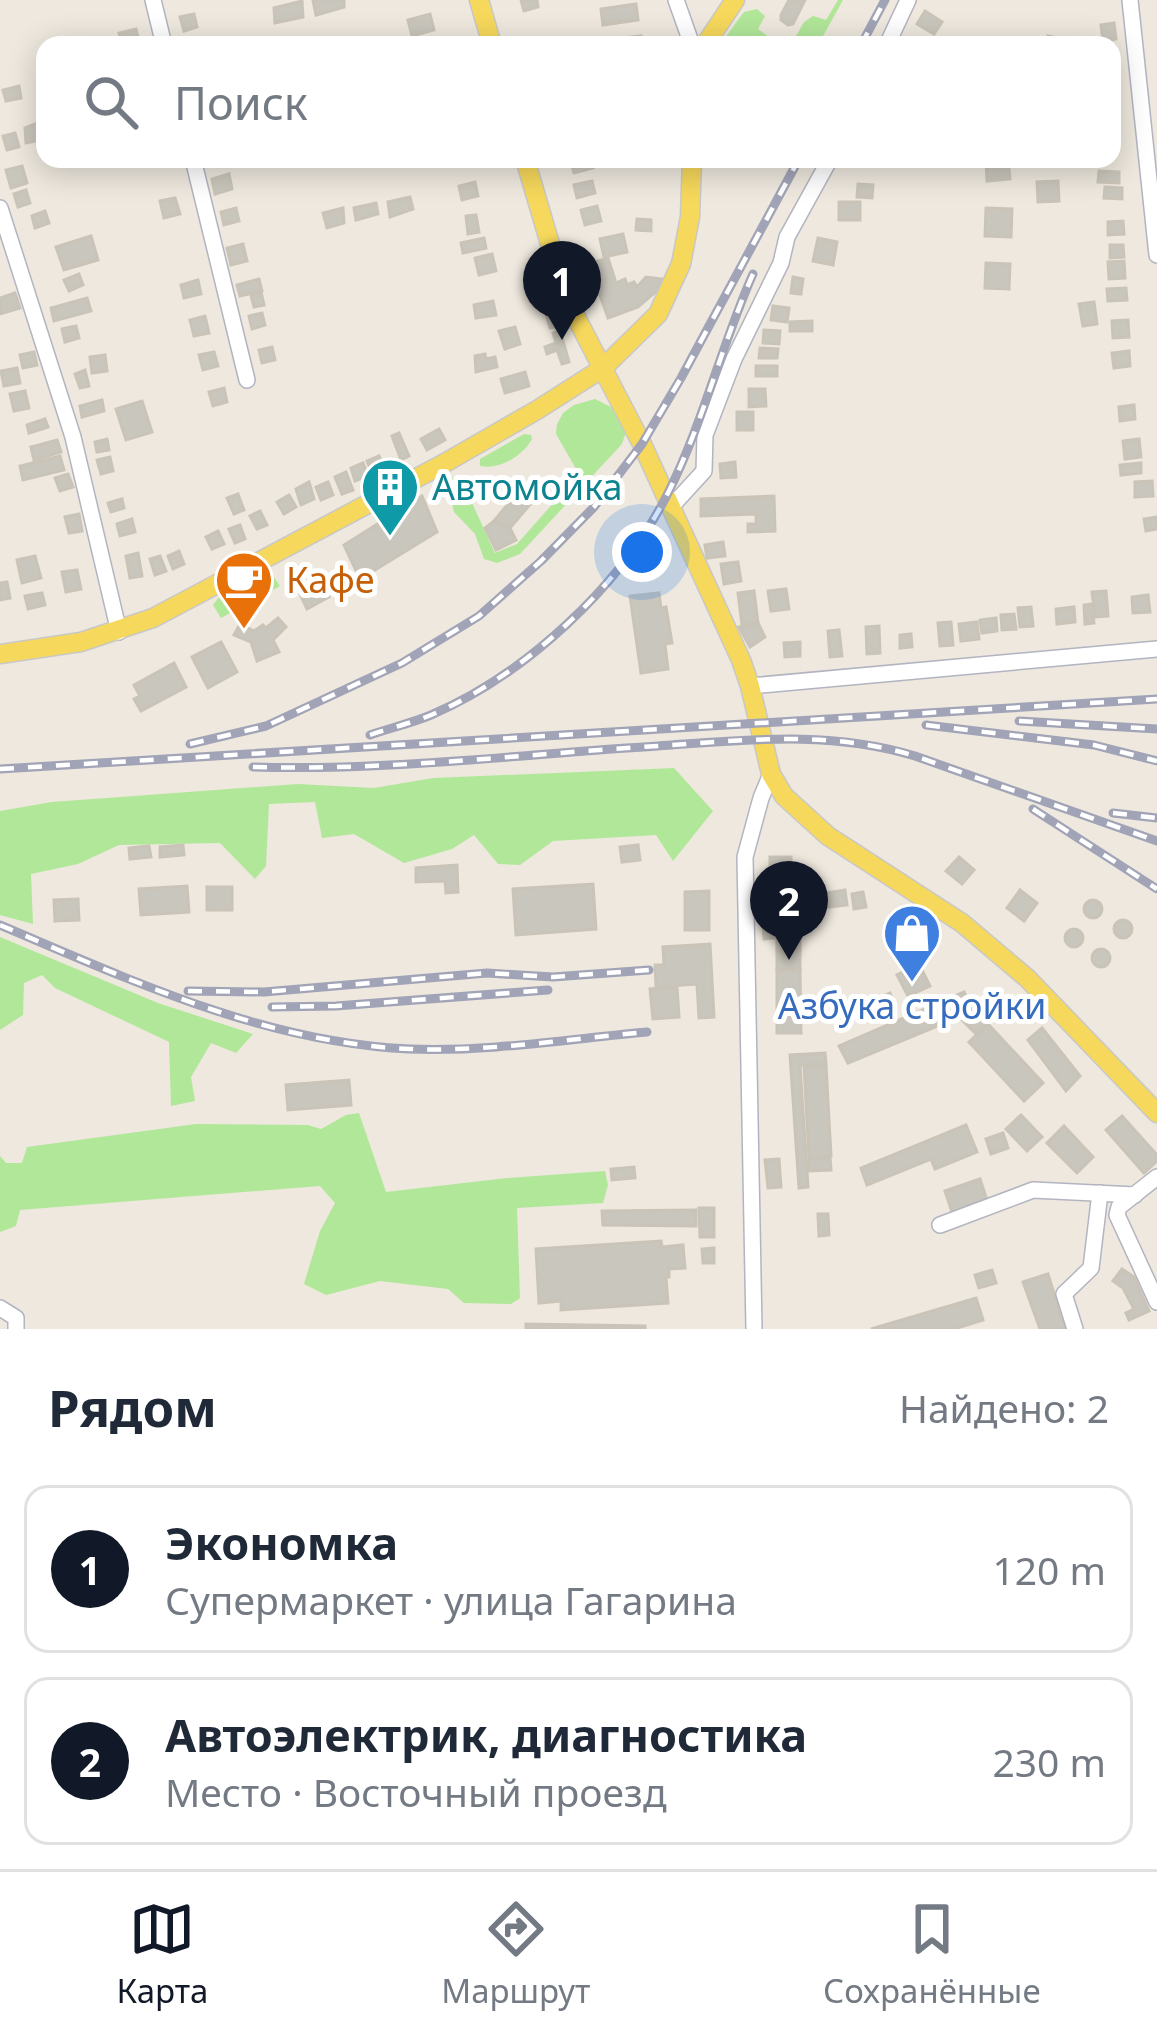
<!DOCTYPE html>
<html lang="ru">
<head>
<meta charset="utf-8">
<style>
  body { margin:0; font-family:"Noto Sans",sans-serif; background:#f6f6f7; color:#1f2937 }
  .you { position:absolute; left:642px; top:552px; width:42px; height:42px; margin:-30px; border:9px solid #fff; border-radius:50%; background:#1a73e8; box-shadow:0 0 0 18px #1a73e833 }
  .badge { display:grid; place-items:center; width:78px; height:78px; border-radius:50%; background:#111827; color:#fff; font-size:39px; font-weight:700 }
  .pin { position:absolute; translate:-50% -99px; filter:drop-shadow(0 3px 6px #0008) }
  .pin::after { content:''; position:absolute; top:63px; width:42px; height:36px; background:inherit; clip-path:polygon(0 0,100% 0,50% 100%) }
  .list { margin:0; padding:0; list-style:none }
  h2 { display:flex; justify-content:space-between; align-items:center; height:156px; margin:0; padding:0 48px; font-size:51px }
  h2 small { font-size:39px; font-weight:400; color:#747a83 }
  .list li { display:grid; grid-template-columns:78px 1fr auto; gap:36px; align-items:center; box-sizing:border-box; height:168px; margin:0 24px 24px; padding:0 24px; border:3px solid #e0e1e3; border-radius:24px }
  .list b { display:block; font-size:45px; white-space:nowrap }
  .list p { margin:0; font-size:39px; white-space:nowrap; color:#747a83 }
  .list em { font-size:39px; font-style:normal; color:#747a83 }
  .icon { flex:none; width:66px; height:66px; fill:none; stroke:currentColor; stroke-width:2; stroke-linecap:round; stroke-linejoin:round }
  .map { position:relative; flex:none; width:1157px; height:1329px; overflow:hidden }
  .search { position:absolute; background:#fff; box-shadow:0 6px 30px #0003; left:36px; right:36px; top:36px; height:132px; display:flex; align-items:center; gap:30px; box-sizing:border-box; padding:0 42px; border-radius:24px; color:#747a83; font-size:45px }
  .sheet { height:540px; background:#fff }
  nav { display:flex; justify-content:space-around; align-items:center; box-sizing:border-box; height:168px; border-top:3px solid #e0e1e3; background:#fff; font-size:33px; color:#747a83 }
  nav a { display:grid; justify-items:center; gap:6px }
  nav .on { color:#111827 }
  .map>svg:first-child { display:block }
  .green { fill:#b1e799 }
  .building { fill:#c9c6bd; stroke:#cac4b8; stroke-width:3 }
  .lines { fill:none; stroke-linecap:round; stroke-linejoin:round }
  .minor-casing { stroke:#b2b4c0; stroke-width:18 }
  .major-casing { stroke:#c8c8c8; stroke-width:21 }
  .minor { stroke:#fff; stroke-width:15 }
  .major { stroke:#f6d85c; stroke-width:18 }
  .rail-casing { stroke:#a1a3b7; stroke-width:9 }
  .rail { stroke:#fff; stroke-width:4.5; stroke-dasharray:14; stroke-linecap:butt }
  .labels { text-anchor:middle; stroke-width:10; stroke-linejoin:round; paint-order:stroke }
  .culture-label { font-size:36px; fill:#0d838f; stroke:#fff; text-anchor:start }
  .food-label { font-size:36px; fill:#c56008; stroke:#fff; text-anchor:start }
  .shop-label { font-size:36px; fill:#366cbe; stroke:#fff }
</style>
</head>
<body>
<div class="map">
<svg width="1157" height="1329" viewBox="0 0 1157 1329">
  <rect width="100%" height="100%" fill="#eee8de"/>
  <g class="green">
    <path d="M838,0H843L818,45H791L804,22L813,16L826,20Z"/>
    <path d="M757,9L765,16L758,29L769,37L764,43L766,45H733L724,39L744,12Z"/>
    <path d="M595,399L613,408L627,429L622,444L520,554L497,563L484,559L475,534L454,512L451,499L442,484L451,477L462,481L495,553L517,544L579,474L556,434L557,424L563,413L574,405Z"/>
    <path d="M524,434L531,435L532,439C523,456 499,470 480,466V459Z"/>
    <path d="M264,574L273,576L280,586L221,618L213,605L219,597Z"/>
    <path d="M674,768L713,811L673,861L656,835L553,841L520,865L498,864L474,835L452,849L404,863L354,834L322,838L315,802L269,804L266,866L255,879L220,843L119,845L78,864L31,874L33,924L0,915V811L52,802L298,784L374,788L433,778Z"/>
    <path d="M0,937L158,1003L253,1034L236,1053L211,1043L191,1077L195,1101L171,1106L169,1042L55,988L42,975L24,983L23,1015L0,1030Z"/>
    <path d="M359,1113L386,1192L507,1178L605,1171L608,1185L603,1203L517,1208L520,1298L511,1304L464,1303L448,1289L380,1281L326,1295L304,1284L320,1231L335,1203L320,1186L20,1210L16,1226L0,1232V1156L6,1163H22L27,1147L196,1124L308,1125L321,1129L346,1115Z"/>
  </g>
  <g class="building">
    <path d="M313,0H344V7L316,15Z"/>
    <path d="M521,0H537L538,7L524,11Z"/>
    <path d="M789,0H805L793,24L788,25L781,20V15Z"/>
    <path d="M302,1L303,17L275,23L274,8Z"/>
    <path d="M636,4L638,20L603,25L601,9Z"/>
    <path d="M925,11L942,22L934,34L917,24Z"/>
    <path d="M194,14L197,27L184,31L180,17Z"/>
    <path d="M430,14L434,30L412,36L408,20Z"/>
    <path d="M1114,23L1116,39L1103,41L1101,25Z"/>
    <path d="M136,29L140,45H122L119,33Z"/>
    <path d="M641,36L642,45H624L623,38Z"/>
    <path d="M1048,36L1075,42L1074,45H1047Z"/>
    <path d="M19,86L21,98L6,101L3,90Z"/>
    <path d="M45,120V139L26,143L25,128Z"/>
    <path d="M15,133L19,147L7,150L3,136Z"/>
    <path d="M570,159H590L593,168L574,173Z"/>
    <path d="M986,159H1008L1010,179L987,181Z"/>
    <path d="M22,166L27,183L11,188L6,170Z"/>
    <path d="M1099,171L1119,172V183L1098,182Z"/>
    <path d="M229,174L232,189L215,194L212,179Z"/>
    <path d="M592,181L595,193L577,198L574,185Z"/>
    <path d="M1058,181L1059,201L1038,202L1037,182Z"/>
    <path d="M475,182L478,196L462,200L459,186Z"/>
    <path d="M858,184L873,185L872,198L857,197Z"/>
    <path d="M1105,187L1122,188V199L1104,198Z"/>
    <path d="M26,190L30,203L18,207L14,194Z"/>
    <path d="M410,197L413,209L390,217L388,202Z"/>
    <path d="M175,198L180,214L164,218L160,201Z"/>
    <rect x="839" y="202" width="21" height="18"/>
    <path d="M376,203L378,214L356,220L354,208Z"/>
    <path d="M597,206L601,221L585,225L581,210Z"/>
    <path d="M236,208L239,221L224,225L221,212Z"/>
    <path d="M343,208L344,223L327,228L323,213Z"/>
    <path d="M986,208L1012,209L1011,237L985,236Z"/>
    <path d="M45,211L49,223L35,228L32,216Z"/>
    <path d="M476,215L479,232L468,234L466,216Z"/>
    <path d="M637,219L651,220V231L636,230Z"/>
    <path d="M1123,221L1124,234L1108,235V222Z"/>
    <path d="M623,234L627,252L604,257L600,239Z"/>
    <path d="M91,236L98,260L64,270L56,247Z"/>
    <path d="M484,238L486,248L463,253L461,243Z"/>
    <path d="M818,238L837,242L833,265L813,261Z"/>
    <path d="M243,244L247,261L231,265L227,248Z"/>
    <path d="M1110,245H1123L1124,257L1110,258Z"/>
    <path d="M492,254L496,271L479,275L475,258Z"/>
    <path d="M608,258L616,283L625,279L627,285L634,282L637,287L646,277L662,279L659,289L638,307L608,318L589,264Z"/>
    <path d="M1124,261L1125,278L1109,279L1108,262Z"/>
    <path d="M986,263L1010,264L1009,289L985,288Z"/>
    <path d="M79,274L83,285L69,291L64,280Z"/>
    <path d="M793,277L803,279L801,294L791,293Z"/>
    <path d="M259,279L262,291L240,296L237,285Z"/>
    <path d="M198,280L201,294L184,298L181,285Z"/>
    <path d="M1126,288L1127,300L1108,301L1107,289Z"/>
    <path d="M261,292L264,305L254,307L251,295Z"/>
    <path d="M15,293L20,308L0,314V298Z"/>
    <path d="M87,298L91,311L54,321L51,308Z"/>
    <path d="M493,301L496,315L476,318L474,305Z"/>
    <path d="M1094,302L1097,324L1083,326L1079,304Z"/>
    <path d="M773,306L789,308L787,322L771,320Z"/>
    <path d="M553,308L559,326L550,328L545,310Z"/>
    <path d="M262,313L265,325L252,329L249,316Z"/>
    <path d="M205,316L209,333L194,336L190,320Z"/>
    <path d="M1128,320L1129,337L1113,338L1112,321Z"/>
    <path d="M812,321V331H790V322Z"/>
    <path d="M76,326L79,338L65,342L62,329Z"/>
    <path d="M515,327L520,344L505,349L499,331Z"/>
    <path d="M560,330L569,362L562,364L557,350L547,354L545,347L556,343L553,333Z"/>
    <path d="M764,330L780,331L779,344L763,343Z"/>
    <path d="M272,347L275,360L262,363L259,350Z"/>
    <path d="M760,348L778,349L777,358H759Z"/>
    <path d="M1129,351L1130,366L1114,368L1112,353Z"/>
    <path d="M34,352L37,365L23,368L20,355Z"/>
    <path d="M214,352L218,366L203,370L199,355Z"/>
    <path d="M485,354L486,359L495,357L497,367L476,372L475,356Z"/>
    <path d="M105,355L107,371L92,373L90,357Z"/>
    <rect x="756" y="366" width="21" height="10"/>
    <path d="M17,368L20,383L4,386L1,371Z"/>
    <path d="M85,370L89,386L80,388L75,374Z"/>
    <path d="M525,372L529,386L505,393L501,379Z"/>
    <path d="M224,388L227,402L213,406L209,392Z"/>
    <path d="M749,389H765L766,406L749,407Z"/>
    <path d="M25,391L29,408L14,411L10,394Z"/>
    <path d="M102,400L104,411L82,417L80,406Z"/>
    <path d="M142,401L152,432L126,440L116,409Z"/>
    <path d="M1134,405L1135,419L1120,421L1119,407Z"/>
    <rect x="737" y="412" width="16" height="18"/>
    <path d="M45,419L48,427L29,433L27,425Z"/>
    <path d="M439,429L445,440L427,450L421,439Z"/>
    <path d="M399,433L409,456L401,460L392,436Z"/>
    <path d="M107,439L109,450L97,452L95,442Z"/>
    <path d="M1139,439L1141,457L1125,459L1123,441Z"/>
    <path d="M57,440L61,452L34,460L31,447Z"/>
    <path d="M60,456L64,470L23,480L20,466Z"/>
    <path d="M379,456L385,470L373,475L367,461Z"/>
    <path d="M110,457L113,471L101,474L97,460Z"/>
    <path d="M735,462L736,477L721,478L720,464Z"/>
    <path d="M363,463L368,476L355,481L351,468Z"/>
    <path d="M1141,463V473L1121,475L1120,465Z"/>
    <path d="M346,472L353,490L342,494L335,477Z"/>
    <path d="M68,474L73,487L60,491L55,478Z"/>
    <path d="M1152,481L1153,496L1135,497V482Z"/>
    <path d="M309,482L314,499L301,505L296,489Z"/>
    <path d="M328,482L333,495L321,500L316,487Z"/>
    <path d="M520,490L538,495L510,528L493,522Z"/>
    <path d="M238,494L244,510L234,514L227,498Z"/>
    <path d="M289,495L296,507L284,514L277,502Z"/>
    <path d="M422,496L437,532L360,579L344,545Z"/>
    <path d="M774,496L775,531L748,532V524H756V514L701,516V499Z"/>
    <path d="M122,499L124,508L111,512L108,503Z"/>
    <path d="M260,511L267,525L257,529L250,516Z"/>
    <path d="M79,514L82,531L69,533L65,517Z"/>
    <path d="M1157,517V529L1146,531L1144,519Z"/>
    <path d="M132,519L135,532L120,536L117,524Z"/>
    <path d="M493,522L510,528L516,540L496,550L485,528Z"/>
    <path d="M240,525L245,539L235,543L229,529Z"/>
    <path d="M218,531L224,544L212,549L206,537Z"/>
    <path d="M723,542L725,556L707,558L705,545Z"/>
    <path d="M179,551L184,564L173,569L168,556Z"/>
    <path d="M138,553L142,576L130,578L126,556Z"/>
    <path d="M35,556L41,578L22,583L17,560Z"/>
    <path d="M160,556L166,571L155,575L150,559Z"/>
    <path d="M738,562L741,581L724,584L721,564Z"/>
    <path d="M77,570L81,589L66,592L62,572Z"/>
    <path d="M320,580L329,597L307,609L299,592Z"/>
    <path d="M7,582L10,598L0,600V583Z"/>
    <path d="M786,589L789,609L771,611L768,591Z"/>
    <path d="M754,591L758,623L742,625L738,593Z"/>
    <path d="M1106,591L1108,616L1095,617L1092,592Z"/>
    <path d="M42,593L45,605L28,609L25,596Z"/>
    <path d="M659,593L661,608L666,607L672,643L665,644L668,669L641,673L630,596Z"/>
    <path d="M1148,595L1150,612L1133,613L1132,597Z"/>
    <path d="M1092,604L1094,623L1085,624L1084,605Z"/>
    <path d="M1031,607L1033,626L1020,627L1018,608Z"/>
    <path d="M1074,607L1075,622L1057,624L1056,609Z"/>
    <path d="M1014,614L1016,629L1002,630L1001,615Z"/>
    <path d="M278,618L286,627L273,640L279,652L257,661L251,642L234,635L240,624L254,631L263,625L266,628Z"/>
    <path d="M996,618L997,631L982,633L980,620Z"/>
    <path d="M951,622L953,645L940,646L938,623Z"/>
    <path d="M977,622L979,639L961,641L959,624Z"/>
    <path d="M758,623L765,637L750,647L739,627Z"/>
    <path d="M879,626L880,653L867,654L866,627Z"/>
    <path d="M839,630L842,656L830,657L828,631Z"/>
    <path d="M911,634L912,647L900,648V635Z"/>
    <path d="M221,642L237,672L208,688L192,657Z"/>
    <path d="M800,642V656L785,657L784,643Z"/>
    <path d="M174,663L186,687L141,711L134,699L140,696L134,685Z"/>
    <path d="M183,845L184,855L160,857V847Z"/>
    <path d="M638,845L640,860L622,862L620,847Z"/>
    <path d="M149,846L151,857L130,859L129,848Z"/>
    <rect x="770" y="857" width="21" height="28"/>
    <path d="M959,857L974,870L962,884L946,871Z"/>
    <path d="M457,865L458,892L446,893L445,881L416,882V868Z"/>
    <path d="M593,884L596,929L516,935L513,889Z"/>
    <path d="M187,886L189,912L141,915L139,889Z"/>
    <rect x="207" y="887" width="25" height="23"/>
    <path d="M845,890L847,905L829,907L827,893Z"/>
    <path d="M1020,890L1037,903L1024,921L1007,908Z"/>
    <path d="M709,891V930H685V892Z"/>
    <path d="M777,891H800V950L777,951Z"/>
    <path d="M863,892L866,907L854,909L852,894Z"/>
    <rect x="763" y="898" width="13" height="17"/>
    <path d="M78,899L79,920L55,921L54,900Z"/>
    <circle cx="1093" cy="909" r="9"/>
    <circle cx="1123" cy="929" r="9"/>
    <path d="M774,922V938L764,939L763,923Z"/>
    <circle cx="1074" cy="938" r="9"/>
    <path d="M710,944L714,1017L699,1018L697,984L656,987L655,965H664L663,947Z"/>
    <path d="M912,944L917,953L899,963L894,954Z"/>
    <circle cx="1101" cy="958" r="9"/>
    <path d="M800,950V969L777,970V951Z"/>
    <path d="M919,964L930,986L908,996L897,975Z"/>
    <path d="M800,969L801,1033H777V970Z"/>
    <path d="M677,987L679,1017L653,1019L650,989Z"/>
    <path d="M964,992L971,1006L988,1024L977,1035L959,1017L848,1063L839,1046Z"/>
    <path d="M890,993L894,1002L868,1013L864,1005Z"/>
    <path d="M988,1024L1043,1083L1024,1101L969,1042Z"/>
    <path d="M1042,1028L1080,1076L1066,1091L1028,1040Z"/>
    <path d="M825,1053L826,1064L800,1065L808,1187L799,1188L790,1055Z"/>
    <path d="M826,1065L831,1156L809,1158L804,1066Z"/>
    <path d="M349,1080L351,1105L288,1110L286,1085Z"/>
    <path d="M1021,1115L1042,1137L1027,1151L1006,1129Z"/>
    <path d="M1122,1116L1157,1155V1161L1144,1173L1106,1130Z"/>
    <path d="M966,1125L977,1152L935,1169L931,1159L867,1185L861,1168Z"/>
    <path d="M1064,1126L1093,1157L1077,1173L1047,1143Z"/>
    <path d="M1003,1133L1008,1148L991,1154L986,1139Z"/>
    <path d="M830,1157L831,1170L809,1171V1159Z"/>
    <path d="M779,1159L781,1187L768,1188L765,1160Z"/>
    <path d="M634,1167L635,1178L612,1180L611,1169Z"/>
    <path d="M980,1179L987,1200L952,1212L945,1191Z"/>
    <path d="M699,1208H714V1237H700Z"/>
    <path d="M696,1210V1226L603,1225L602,1211Z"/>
    <path d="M818,1214H828L829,1235L819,1236Z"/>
    <path d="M661,1241L662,1247L683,1245L685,1268L669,1269V1277H666L668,1303L561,1310V1301L539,1303L536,1249Z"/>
    <path d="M714,1248V1263H703L702,1249Z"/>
    <path d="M1122,1269L1134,1277L1149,1311L1129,1320L1126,1313L1134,1309L1123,1288L1113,1281Z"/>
    <path d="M992,1270L996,1283L979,1288L975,1275Z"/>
    <path d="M1048,1274L1065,1329H1040L1023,1282Z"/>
    <path d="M976,1298L983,1320L954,1329H871Z"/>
    <path d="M526,1324L645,1326V1329H526Z"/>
  </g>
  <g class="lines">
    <g class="minor-casing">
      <g id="minor">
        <path d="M153,0L164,45"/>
        <path d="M676,0L692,45"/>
        <path d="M1130,0L1157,255"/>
        <path d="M887,45L908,0"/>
        <path d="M193,159L247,380"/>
        <path d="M0,208L73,437L119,632"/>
        <path d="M671,507L704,471L705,435L734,359L781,263L787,237L830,159"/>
        <path d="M750,686L1157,649"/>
        <path d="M1157,1177L1119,1207L1117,1215L1157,1302"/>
        <path d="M940,1225L1033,1190L1135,1195"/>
        <path d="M0,1308L16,1318V1329"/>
        <path d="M754,1329L745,857L761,798L771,774"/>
        <path d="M1075,1329L1064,1294L1091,1268L1100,1193"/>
      </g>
    </g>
    <g class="major-casing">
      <g id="major">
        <path d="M479,0L492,45"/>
        <path d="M705,45L735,0"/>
        <path d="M525,159L566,298L642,444L741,660L750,686L771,774L784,796L828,836L962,923L1027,978L1157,1113"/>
        <path d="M0,654L81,642L153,618L443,464L537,410L603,368L658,314L681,264L690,217L692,159"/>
      </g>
    </g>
    <use href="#minor" class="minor"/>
    <use href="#major" class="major"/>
    <g class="rail-casing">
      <g id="rail">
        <path d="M861,45L885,0"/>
        <path d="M1019,721L1157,729"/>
        <path d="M926,725L1094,745L1157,761"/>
        <path d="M370,735C390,728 412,723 431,715C525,675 621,586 667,495C703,424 721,346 753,274"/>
        <path d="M190,744L266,726L402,663L479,616L541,561L594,507L642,444L681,378L799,159"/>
        <path d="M253,767C388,771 524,754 658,746C745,740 831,730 915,756L1157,841"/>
        <path d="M0,769L1157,699"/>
        <path d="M1033,809L1157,889"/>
        <path d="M1113,813L1157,818"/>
        <path d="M0,925C130,980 266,1043 410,1049C487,1052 569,1039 647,1032"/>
        <path d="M188,991L264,992L487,973L553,977L649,970"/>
        <path d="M272,1007L336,1006L548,990"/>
      </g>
    </g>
    <use href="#rail" class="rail"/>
  </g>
  <defs>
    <g id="building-pin" transform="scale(3)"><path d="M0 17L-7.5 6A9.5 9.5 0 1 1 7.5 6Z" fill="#0f9aa8" stroke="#fff"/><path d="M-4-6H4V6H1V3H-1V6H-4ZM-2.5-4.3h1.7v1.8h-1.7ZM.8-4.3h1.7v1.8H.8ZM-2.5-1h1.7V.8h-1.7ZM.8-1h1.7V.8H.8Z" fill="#fff"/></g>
    <g id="cafe-pin" transform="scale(3)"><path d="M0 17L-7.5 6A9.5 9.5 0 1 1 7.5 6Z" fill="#e8710a" stroke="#fff"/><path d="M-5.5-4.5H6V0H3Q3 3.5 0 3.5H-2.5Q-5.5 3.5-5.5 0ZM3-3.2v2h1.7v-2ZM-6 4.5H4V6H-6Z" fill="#fff"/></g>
    <g id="shop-pin" transform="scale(3)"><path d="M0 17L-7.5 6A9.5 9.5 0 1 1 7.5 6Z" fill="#3f7fe0" stroke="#fff"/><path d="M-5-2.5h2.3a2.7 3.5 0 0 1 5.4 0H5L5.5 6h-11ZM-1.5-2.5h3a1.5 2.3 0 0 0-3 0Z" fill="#fff"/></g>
  </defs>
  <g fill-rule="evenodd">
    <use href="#building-pin" x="390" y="487"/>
    <use href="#cafe-pin" x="244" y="580"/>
    <use href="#shop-pin" x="912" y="933"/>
  </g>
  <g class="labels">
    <g class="culture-label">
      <text x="432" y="500">Автомойка</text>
    </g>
    <g class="food-label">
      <text x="286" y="593">Кафе</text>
    </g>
    <g class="shop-label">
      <text x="912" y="1019">Азбука стройки</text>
    </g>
  </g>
</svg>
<div class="you"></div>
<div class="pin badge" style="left:562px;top:340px">1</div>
<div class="pin badge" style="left:789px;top:960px">2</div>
<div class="search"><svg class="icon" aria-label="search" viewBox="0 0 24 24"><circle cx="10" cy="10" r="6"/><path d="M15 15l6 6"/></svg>Поиск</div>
</div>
<section class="sheet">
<h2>Рядом<small>Найдено: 2</small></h2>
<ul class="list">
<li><span class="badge">1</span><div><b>Экономка</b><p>Супермаркет · улица Гагарина</p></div><em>120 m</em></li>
<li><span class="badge">2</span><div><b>Автоэлектрик, диагностика</b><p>Место · Восточный проезд</p></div><em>230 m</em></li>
</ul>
</section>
<nav>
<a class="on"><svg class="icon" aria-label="map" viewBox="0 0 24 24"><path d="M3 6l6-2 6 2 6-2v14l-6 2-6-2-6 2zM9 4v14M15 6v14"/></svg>Карта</a>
<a><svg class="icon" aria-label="directions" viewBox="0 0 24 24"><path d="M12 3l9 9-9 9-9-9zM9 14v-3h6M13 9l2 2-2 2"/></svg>Маршрут</a>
<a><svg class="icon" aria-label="saved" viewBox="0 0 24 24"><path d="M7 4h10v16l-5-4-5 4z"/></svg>Сохранённые</a>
</nav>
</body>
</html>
